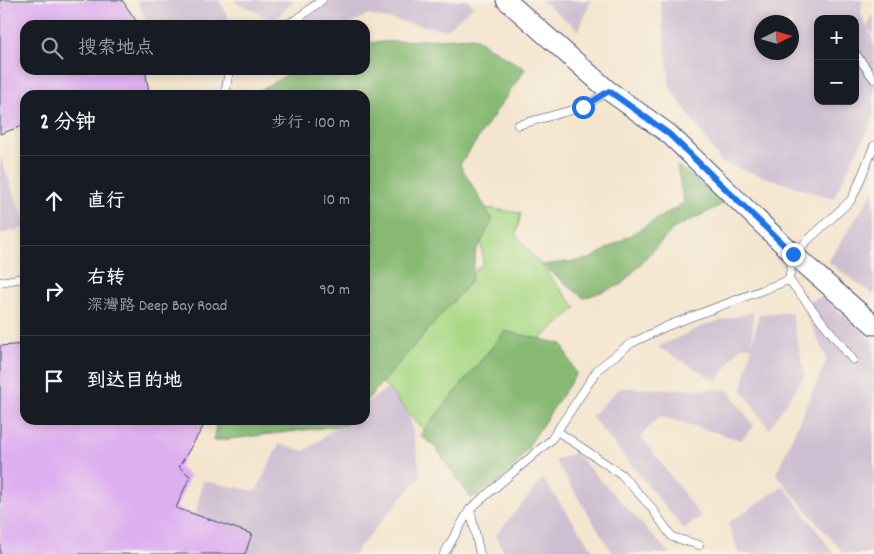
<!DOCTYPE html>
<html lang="zh">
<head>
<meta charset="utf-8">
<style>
  body { margin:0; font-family:Dekko,"LXGW WenKai TC",sans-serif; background:#20242c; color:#f1f3f6 }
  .controls { position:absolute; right:15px; top:15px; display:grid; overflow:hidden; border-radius:10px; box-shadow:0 2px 8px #0003 }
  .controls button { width:45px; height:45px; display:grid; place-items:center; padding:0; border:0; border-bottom:1px solid #363941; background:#171b24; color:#f1f3f6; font:25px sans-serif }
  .compass { position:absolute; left:754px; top:15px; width:45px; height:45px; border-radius:50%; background:#171b24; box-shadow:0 2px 8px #0003; rotate:85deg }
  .stop { position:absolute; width:15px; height:15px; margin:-11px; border:4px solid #1a73e8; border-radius:50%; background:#fff }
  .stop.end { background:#1a73e8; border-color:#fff; box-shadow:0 1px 5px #0008 }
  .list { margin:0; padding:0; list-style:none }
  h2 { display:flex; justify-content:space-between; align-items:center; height:65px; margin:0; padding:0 20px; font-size:21px }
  h2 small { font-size:16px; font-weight:400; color:#9ea1a6 }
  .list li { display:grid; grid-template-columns:32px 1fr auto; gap:15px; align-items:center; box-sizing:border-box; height:90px; padding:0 20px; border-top:1px solid #363941 }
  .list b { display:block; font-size:19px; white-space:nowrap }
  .list p { margin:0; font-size:16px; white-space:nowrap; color:#9ea1a6 }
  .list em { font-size:16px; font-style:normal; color:#9ea1a6 }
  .icon { flex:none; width:28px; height:28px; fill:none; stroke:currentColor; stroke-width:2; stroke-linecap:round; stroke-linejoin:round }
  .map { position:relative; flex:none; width:874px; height:554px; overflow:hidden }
  .search { position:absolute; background:#171b24; box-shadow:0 2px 8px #0003; left:20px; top:20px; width:350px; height:55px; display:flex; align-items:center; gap:12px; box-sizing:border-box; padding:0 18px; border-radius:15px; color:#9ea1a6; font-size:19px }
  .panel { position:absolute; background:#171b24; box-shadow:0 2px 8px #0003; left:20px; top:90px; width:350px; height:335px; border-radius:15px }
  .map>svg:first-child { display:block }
  .industrial { fill:#cebed1; fill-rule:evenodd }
  .green { fill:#aad986; stroke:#628472 }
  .forest { fill:#87b973; stroke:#517468 }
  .building { fill:#deafef }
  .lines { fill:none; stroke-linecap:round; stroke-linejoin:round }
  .service-casing { stroke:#3c4a6f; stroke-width:9 }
  .tertiary-casing { stroke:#3c4a6f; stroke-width:21 }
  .service { stroke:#fff; stroke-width:8 }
  .tertiary { stroke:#fff; stroke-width:19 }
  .route { stroke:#1a73e8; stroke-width:6 }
</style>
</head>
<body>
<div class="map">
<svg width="874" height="554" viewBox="0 0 874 554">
  <rect width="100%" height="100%" fill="#f7f3e8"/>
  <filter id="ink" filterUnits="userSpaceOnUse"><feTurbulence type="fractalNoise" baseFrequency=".02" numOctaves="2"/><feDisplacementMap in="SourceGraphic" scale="10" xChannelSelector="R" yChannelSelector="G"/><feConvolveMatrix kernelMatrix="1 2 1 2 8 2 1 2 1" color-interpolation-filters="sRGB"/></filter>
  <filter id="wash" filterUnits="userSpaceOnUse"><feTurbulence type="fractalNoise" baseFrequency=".0096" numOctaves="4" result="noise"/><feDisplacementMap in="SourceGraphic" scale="20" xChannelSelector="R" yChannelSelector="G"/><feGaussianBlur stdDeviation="1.12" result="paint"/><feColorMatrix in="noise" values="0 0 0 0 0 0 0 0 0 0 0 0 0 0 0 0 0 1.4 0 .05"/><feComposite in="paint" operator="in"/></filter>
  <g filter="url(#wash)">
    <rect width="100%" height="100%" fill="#f4e5ce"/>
    <g class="industrial">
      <path d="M137,0H219L229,19L220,25H149Z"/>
      <path d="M235,0H294L274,20L235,2Z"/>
      <path d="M312,0H468L474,6L446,30L367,15L348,25H285Z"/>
      <path d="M541,0H591L579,30Z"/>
      <path d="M660,0H862L861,13L867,28L874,14V34L868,29L874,45V117L833,199L722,163L670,87ZM818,19H855V101H818ZM762,22H792V52H762Z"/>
      <path d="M0,157L25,221V228L0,234Z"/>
      <path d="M874,190V295L828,262Z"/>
      <path d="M822,296L874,342V554H844L776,474L827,359L802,306Z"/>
      <path d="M753,312L752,347H740L717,381L658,347L705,325Z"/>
      <path d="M791,312L805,375L769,429L742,390L759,314Z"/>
      <path d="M620,388L728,390L754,426L741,440L660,416L641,436L701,517L684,529L591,416Z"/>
      <path d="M386,389L408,406L421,475L356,551L357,554H186L203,481L256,491L279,444L305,451L346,420H365V405Z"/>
      <path d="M575,453L670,554H613L555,460Z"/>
      <path d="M543,479L596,554H506L495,536Z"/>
      <path d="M784,486L834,554H739L728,523Z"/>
    </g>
    <path class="green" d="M479,207L521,213L516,235L576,308L429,436L372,371L483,263Z"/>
    <g class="forest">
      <path d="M473,37L525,69L460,165L493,220L476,251L471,281L365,402V234L378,228L365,222V95H253L295,70H365V43Z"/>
      <path d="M677,166L727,202L673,229L621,285L584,298L542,265L590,259L684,203Z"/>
      <path d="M505,331L562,344L576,374L508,477L471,498L435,447L420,435Z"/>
      <path d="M217,420H349L345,425L213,441Z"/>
    </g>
    <g id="blocks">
      <g class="building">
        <path d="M0,0H122L139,25H25V70H145L149,92L143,95H25V125L0,134Z"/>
        <path d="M25,344V420H207L179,467L190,476L176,508L252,534L245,554H0V346Z"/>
      </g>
    </g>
  </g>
  <g filter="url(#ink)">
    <use href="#blocks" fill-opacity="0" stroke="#3c4a6f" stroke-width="1"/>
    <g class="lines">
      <g class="service-casing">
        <g id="service">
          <path d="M267,25L288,24L300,17L322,0"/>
          <path d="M855,53L874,79"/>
          <path d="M225,95L229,70"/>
          <path d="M518,125L583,107L609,91"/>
          <path d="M789,280L853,360"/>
          <path d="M0,282L23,278"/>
          <path d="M557,431L621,474L651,507L672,537L699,545"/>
          <path d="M470,509L480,554"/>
          <path d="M444,554L470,509L551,440L598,369L630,344L667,326L789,280L793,254L851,200L856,190L874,146"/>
        </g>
      </g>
      <g class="tertiary-casing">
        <path id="tertiary" d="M506,0L609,91L669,134L793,254L874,325"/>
      </g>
      <use href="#service" class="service"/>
      <use href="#tertiary" class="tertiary"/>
    </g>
  </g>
  <g class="lines" filter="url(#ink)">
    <path class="route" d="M583,107L609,91L669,134L793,254"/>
  </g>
</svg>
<div class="controls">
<button>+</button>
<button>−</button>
</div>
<svg class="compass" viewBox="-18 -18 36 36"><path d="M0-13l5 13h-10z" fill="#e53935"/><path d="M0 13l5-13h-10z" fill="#9ea1a6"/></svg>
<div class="stop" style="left:583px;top:107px"></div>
<div class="stop end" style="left:793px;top:254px"></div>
<div class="search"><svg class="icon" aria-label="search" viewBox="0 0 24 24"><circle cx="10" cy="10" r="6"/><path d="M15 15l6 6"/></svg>搜索地点</div>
<section class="panel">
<h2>2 分钟<small>步行 · 100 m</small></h2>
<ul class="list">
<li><svg class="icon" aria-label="ahead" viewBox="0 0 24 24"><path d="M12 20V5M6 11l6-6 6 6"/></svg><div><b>直行</b></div><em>10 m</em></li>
<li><svg class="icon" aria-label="right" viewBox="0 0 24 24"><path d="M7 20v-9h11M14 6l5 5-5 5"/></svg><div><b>右转</b><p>深灣路 Deep Bay Road</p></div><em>90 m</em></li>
<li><svg class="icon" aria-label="arrive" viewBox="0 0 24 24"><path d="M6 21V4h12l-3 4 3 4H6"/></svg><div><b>到达目的地</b></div></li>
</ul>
</section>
</div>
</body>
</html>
